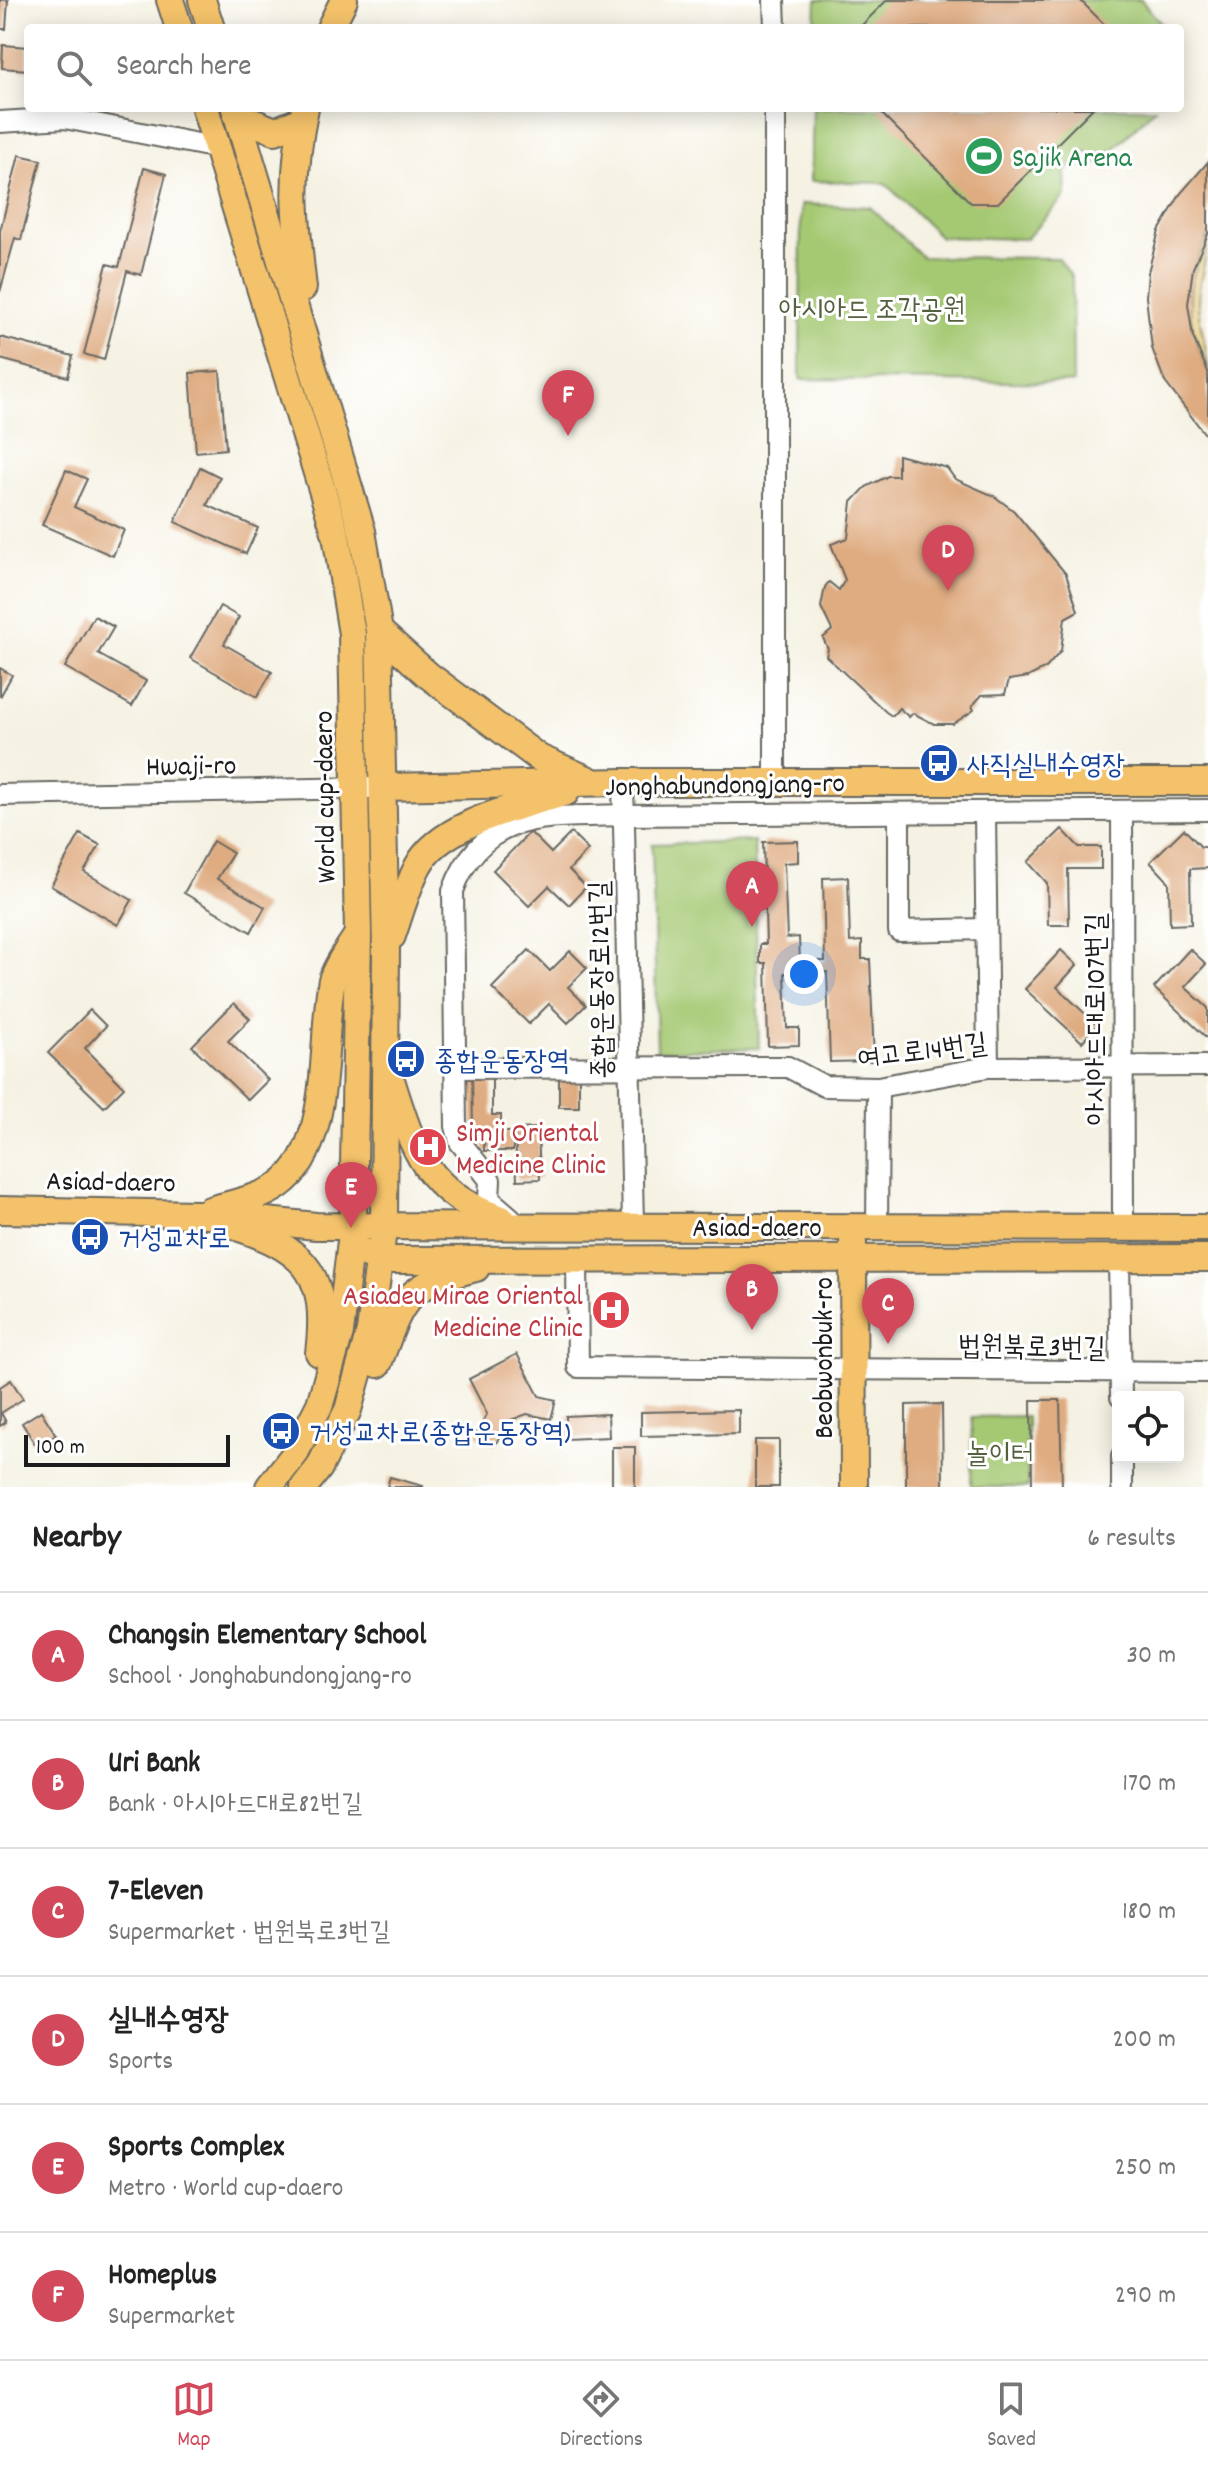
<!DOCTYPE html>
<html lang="en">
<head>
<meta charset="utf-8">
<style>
  body { margin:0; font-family:Dekko,"Poor Story",sans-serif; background:#f2f2f2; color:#222 }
  .controls { position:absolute; right:24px; bottom:24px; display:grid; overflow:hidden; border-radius:8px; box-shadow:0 4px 20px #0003 }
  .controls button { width:72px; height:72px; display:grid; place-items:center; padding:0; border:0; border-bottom:2px solid #e0e0e0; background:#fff; color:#222; font:40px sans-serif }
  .scale { position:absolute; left:24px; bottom:20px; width:206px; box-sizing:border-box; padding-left:8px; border:4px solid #1c1c1c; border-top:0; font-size:22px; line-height:28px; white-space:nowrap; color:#1c1c1c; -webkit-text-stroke:6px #fff; paint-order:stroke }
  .you { position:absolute; left:804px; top:974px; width:28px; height:28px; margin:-20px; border:6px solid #fff; border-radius:50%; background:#1a73e8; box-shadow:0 0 0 12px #1a73e833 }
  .badge { display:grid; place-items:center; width:52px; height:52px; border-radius:50%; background:#d1495b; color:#fff; font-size:26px; font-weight:700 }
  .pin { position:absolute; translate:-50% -66px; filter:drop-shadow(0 2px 4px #0008) }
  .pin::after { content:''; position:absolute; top:42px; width:28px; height:24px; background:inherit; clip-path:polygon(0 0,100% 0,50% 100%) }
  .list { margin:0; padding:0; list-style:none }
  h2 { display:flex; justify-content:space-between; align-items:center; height:104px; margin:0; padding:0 32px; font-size:34px }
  h2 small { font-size:26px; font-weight:400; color:#767676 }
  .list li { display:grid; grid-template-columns:52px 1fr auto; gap:24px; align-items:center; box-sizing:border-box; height:128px; padding:0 32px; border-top:2px solid #e0e0e0 }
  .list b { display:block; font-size:30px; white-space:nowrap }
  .list p { margin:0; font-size:26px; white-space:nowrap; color:#767676 }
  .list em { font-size:26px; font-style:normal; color:#767676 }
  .icon { flex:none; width:44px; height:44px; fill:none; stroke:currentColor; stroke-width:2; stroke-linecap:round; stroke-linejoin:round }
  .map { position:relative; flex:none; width:1208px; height:1487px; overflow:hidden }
  .search { position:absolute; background:#fff; box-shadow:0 4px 20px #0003; left:24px; right:24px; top:24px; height:88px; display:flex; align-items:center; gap:20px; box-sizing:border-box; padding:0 28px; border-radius:8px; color:#767676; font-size:30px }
  .sheet { height:872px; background:#fff }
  nav { display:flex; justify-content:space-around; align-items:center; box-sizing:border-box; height:112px; border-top:2px solid #e0e0e0; background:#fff; font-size:22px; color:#767676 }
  nav a { display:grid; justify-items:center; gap:4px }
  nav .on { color:#d1495b }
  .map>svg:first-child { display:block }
  .green { fill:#a5c973; stroke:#607248; stroke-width:2 }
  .sand { fill:#eeda9e; stroke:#857b5d; stroke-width:2 }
  .building { fill:#dfac81 }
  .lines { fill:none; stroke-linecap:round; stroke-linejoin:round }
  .minor-casing { stroke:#686762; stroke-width:24 }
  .major-casing { stroke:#686762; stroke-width:30 }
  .minor { stroke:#fff; stroke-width:20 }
  .major { stroke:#f4c26a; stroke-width:26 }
  .labels { text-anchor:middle; stroke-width:6; stroke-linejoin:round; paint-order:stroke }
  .leisure-label { font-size:28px; fill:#27864d; stroke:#fff; text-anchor:start }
  .park-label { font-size:28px; fill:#53613f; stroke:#fff }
  .transit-label { font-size:28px; fill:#164399; stroke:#fff; text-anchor:start }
  .street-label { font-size:28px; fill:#1c1c1c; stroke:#fff }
  .health-label { font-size:28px; fill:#be3a42; stroke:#fff; text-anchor:start }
</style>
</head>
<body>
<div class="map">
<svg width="1208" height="1487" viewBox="0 0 1208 1487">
  <rect width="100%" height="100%" fill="#fff"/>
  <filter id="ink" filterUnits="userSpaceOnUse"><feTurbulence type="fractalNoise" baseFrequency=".0125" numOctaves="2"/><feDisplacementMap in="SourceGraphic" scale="16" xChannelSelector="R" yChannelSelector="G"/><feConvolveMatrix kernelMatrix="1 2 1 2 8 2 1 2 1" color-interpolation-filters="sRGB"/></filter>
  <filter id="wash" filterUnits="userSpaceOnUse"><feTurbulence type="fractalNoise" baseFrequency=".006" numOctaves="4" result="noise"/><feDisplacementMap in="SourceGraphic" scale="32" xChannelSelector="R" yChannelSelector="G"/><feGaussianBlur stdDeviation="1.8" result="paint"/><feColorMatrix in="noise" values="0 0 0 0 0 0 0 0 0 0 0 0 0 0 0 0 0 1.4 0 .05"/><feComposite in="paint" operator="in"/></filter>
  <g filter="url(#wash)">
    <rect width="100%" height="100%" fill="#f5f2e3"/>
    <g class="green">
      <path d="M816,0H1141L1165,28H815Z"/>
      <path d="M813,108H1155L1099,164L1086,151L1065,172L1066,195L1026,239L940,237L885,183L811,181Z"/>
      <path d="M801,204L870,207L922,257L1058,258L1072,277L1073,383L800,379Z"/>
      <path d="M754,841L759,1048L657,1051L652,844Z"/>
      <path d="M1027,1416L1028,1487H971L972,1417Z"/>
    </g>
    <path class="sand" d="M1208,234C1208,258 1198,279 1198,303C1199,327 1208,348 1208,372C1184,317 1184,289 1208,234Z"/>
    <g id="blocks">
      <g class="building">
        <path d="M0,0H8L6,29H0Z"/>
        <path d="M887,0H1080L1108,28H859Z"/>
        <path d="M3,45L28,47V70L2,68Z"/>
        <path d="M876,108H1093L998,203H971Z"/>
        <path d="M19,155L41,160L21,240L15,238L0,292V231Z"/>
        <path d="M1208,162V234L1193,268L1188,304L1193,337L1208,372V438L1165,382L1152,348L1146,297L1148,272L1159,231L1181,193Z"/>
        <path d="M144,168L166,174L141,275L127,271L104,360L84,354L107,264L119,267Z"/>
        <path d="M0,337L73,356L68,377L0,359Z"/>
        <path d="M220,371L226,449L196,452L190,373Z"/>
        <path d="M898,455L947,468L955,479L994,496L1014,511L1066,574L1078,611L1065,618L1061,651L1046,668L1028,677L1009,680L1005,694L982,695L972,706L974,710L953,724H934L913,713L909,717L899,708L892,716L886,712L826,656L828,649L823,638L832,630L821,607L825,587L829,582L839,590L845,580L831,544L848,538L852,502L866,487L888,476H898Z"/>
        <path d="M200,467L220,477L207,505L258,528L246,554L175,522Z"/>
        <path d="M66,470L87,479L74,507L124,530L113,556L42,525Z"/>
        <path d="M220,606L239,617L224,644L272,672L257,697L190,658Z"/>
        <path d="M94,616L114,627L98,654L146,681L132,706L65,667Z"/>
        <path d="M0,668L12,675L0,697Z"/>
        <path d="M1062,829L1079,847H1101V869H1068L1069,925H1048L1047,883L1028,862Z"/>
        <path d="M1184,829L1201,847H1208V868L1190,869L1191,924L1170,925L1169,882L1150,862Z"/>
        <path d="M530,832L551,853L571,833L588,850L569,870L586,887L569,905L549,886L529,906L493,870Z"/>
        <path d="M80,834L100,845L84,872L132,900L118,925L51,886Z"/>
        <path d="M213,841L233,853L217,879L265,907L251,932L184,893Z"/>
        <path d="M798,841V862L784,863L787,938L799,937L800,961H825L823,878L848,877L850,942L862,941V959H870L874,1061L830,1062L827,972L785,973L787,1028H799V1045L768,1046L766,963H760V944H766L763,842Z"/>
        <path d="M1190,949L1206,964L1185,987L1208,1008V1039L1154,988Z"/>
        <path d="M529,950L550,971L570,951L587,968L568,987L586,1005L568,1023L549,1004L529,1024L492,988Z"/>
        <path d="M1061,950L1077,965L1057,987L1097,1025L1082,1042L1025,989Z"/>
        <path d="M234,1003L250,1019L228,1041L268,1080L248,1100L192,1046Z"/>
        <path d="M90,1010L106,1026L85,1048L124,1087L104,1107L48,1053Z"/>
        <path d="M472,1071H492V1115H501V1132H513V1151H484V1132H473Z"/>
        <rect x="559" y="1071" width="20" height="36"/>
        <path d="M538,1128L540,1179L517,1180L515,1129Z"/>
        <path d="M517,1354L539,1396L556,1400L551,1419L527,1414L508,1421L495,1445L476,1435L487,1414L469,1379Z"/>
        <path d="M11,1380L23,1399L1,1413L6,1422L0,1426V1387Z"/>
        <path d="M1031,1400H1060L1062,1487H1032Z"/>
        <path d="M942,1404L943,1487H906V1405Z"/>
        <path d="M739,1410V1434L641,1436V1412Z"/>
        <path d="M41,1411L56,1435L37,1447L22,1423Z"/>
        <path d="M608,1414L609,1437L566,1439V1416Z"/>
        <rect x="755" y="1440" width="24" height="47"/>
        <rect x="612" y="1447" width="23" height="40"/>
        <path d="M390,1477L423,1486V1487H387Z"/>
      </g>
    </g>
  </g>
  <g filter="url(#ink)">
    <use href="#blocks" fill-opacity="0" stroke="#686762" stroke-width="2"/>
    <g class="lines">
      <g class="minor-casing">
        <g id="minor">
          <path d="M774,0L775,28"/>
          <path d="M775,108V782"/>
          <path d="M0,122L65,118L218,148"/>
          <path d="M623,782L633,1224"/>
          <path d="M0,795L368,788"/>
          <path d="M1122,811L1123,1228"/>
          <path d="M985,812L988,1067"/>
          <path d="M899,813V931L986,929"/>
          <path d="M456,1068L788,1067L824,1086L878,1087L988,1067L1208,1066"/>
          <path d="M511,1218L489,1199L490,1180L460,1142L456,1126L453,891C483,807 551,818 624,815L1208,810"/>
          <path d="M877,1229L878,1087"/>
          <path d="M1119,1258L1121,1397"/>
          <path d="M577,1259L578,1367L1208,1372"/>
          <path d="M1122,1457V1487"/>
        </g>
      </g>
      <g class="major-casing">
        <g id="major">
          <path d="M170,0L179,28"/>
          <path d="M202,0L211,28"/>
          <path d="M330,28L344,0"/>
          <path d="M205,108L336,535L352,634L358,934L353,1224L340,1333L320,1404L294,1455L269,1487"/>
          <path d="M235,108L362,531L379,631L386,951L384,1223L370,1331L348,1410L319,1468L304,1487"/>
          <path d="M238,116L275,131L302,120"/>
          <path d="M303,288C295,218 290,178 305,108"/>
          <path d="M379,631L428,675L539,758L589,780"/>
          <path d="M383,787L623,782H1208"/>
          <path d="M392,936C400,913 407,887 418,866C441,822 522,806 566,792"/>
          <path d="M392,1083C413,1150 428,1195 502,1219"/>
          <path d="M0,1210L198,1214L316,1226L1208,1228"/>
          <path d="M210,1210C232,1203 260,1199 279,1185C334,1146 320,1039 332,980C336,966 348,950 356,937"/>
          <path d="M240,1228C310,1252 328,1278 319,1353"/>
          <path d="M853,1243L854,1487"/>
          <path d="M364,1252L377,1260L1208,1258"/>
          <path d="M378,1364C403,1298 402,1287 476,1268"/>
        </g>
      </g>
      <use href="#minor" class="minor"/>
      <use href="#major" class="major"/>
    </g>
  </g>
  <defs>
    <g id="stadium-disc" transform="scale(2)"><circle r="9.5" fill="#2e9e5b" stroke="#fff"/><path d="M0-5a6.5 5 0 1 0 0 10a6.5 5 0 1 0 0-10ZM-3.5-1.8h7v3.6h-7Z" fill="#fff"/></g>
    <g id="bus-disc" transform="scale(2)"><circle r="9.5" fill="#1a4fb4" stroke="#fff"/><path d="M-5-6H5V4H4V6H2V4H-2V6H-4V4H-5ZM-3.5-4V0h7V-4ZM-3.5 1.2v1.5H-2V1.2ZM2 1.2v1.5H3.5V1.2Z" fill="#fff"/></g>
    <g id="hospital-disc" transform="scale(2)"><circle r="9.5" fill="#e0444e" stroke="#fff"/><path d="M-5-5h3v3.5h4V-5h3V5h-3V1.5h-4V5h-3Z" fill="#fff"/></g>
  </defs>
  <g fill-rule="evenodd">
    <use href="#stadium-disc" x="984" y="156"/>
    <use href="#bus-disc" x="939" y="763"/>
    <use href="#bus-disc" x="406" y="1059"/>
    <use href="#hospital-disc" x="428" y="1147"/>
    <use href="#bus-disc" x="90" y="1237"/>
    <use href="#hospital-disc" x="611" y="1310"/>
    <use href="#bus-disc" x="281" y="1431"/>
  </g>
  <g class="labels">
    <g class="leisure-label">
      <text x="1012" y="166">Sajik Arena</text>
    </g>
    <g class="park-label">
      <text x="872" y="317">아시아드 조각공원</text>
      <text x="1000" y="1462">놀이터</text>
    </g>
    <g class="transit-label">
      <text x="967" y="773">사직실내수영장</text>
      <text x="434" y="1069">종합운동장역</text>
      <text x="118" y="1247">거성교차로</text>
      <text x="309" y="1441">거성교차로(종합운동장역)</text>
    </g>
    <g class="street-label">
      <text transform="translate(191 764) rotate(-1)" y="10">Hwaji-ro</text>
      <text transform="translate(725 783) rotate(-1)" y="10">Jonghabundongjang-ro</text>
      <text transform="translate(323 797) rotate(-91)" y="10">World cup-daero</text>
      <text transform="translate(599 980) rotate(-91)" y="10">종합운동장로12번길</text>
      <text transform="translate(1094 1019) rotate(-90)" y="10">아시아드대로107번길</text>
      <text transform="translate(922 1049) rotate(-7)" y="10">여고로14번길</text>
      <text transform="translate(111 1180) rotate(1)" y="10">Asiad-daero</text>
      <text x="757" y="1236">Asiad-daero</text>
      <text transform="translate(1032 1345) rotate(1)" y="10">법원북로3번길</text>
      <text transform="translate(822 1358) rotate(-90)" y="10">Beobwonbuk-ro</text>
    </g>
    <g class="health-label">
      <text x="456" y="1141">Simji Oriental<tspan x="456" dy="32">Medicine Clinic</tspan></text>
      <text x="583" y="1304" text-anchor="end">Asiadeu Mirae Oriental<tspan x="583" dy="32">Medicine Clinic</tspan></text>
    </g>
  </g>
</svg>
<div class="controls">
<button><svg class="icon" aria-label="locate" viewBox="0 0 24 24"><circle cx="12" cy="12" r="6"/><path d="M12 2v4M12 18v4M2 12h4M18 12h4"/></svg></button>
</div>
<div class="scale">100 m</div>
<div class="you"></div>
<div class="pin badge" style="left:752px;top:927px">A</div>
<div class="pin badge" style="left:752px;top:1330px">B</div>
<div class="pin badge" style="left:888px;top:1344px">C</div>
<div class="pin badge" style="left:948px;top:591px">D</div>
<div class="pin badge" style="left:351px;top:1228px">E</div>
<div class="pin badge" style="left:568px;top:436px">F</div>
<div class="search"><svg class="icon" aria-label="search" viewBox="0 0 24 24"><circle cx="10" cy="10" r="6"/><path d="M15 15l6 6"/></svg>Search here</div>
</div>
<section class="sheet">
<h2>Nearby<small>6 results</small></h2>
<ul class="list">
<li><span class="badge">A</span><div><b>Changsin Elementary School</b><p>School · Jonghabundongjang-ro</p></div><em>30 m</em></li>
<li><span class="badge">B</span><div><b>Uri Bank</b><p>Bank · 아시아드대로82번길</p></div><em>170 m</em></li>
<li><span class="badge">C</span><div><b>7-Eleven</b><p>Supermarket · 법원북로3번길</p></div><em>180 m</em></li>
<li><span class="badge">D</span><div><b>실내수영장</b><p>Sports</p></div><em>200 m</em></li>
<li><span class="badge">E</span><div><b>Sports Complex</b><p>Metro · World cup-daero</p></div><em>250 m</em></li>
<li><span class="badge">F</span><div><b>Homeplus</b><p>Supermarket</p></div><em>290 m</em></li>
</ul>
</section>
<nav>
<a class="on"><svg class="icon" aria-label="map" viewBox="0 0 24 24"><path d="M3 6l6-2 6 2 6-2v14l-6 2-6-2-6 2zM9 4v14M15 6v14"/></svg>Map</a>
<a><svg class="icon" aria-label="directions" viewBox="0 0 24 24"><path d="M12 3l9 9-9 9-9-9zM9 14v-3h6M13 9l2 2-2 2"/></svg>Directions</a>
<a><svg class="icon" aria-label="saved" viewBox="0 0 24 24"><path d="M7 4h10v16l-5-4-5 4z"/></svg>Saved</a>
</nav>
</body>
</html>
